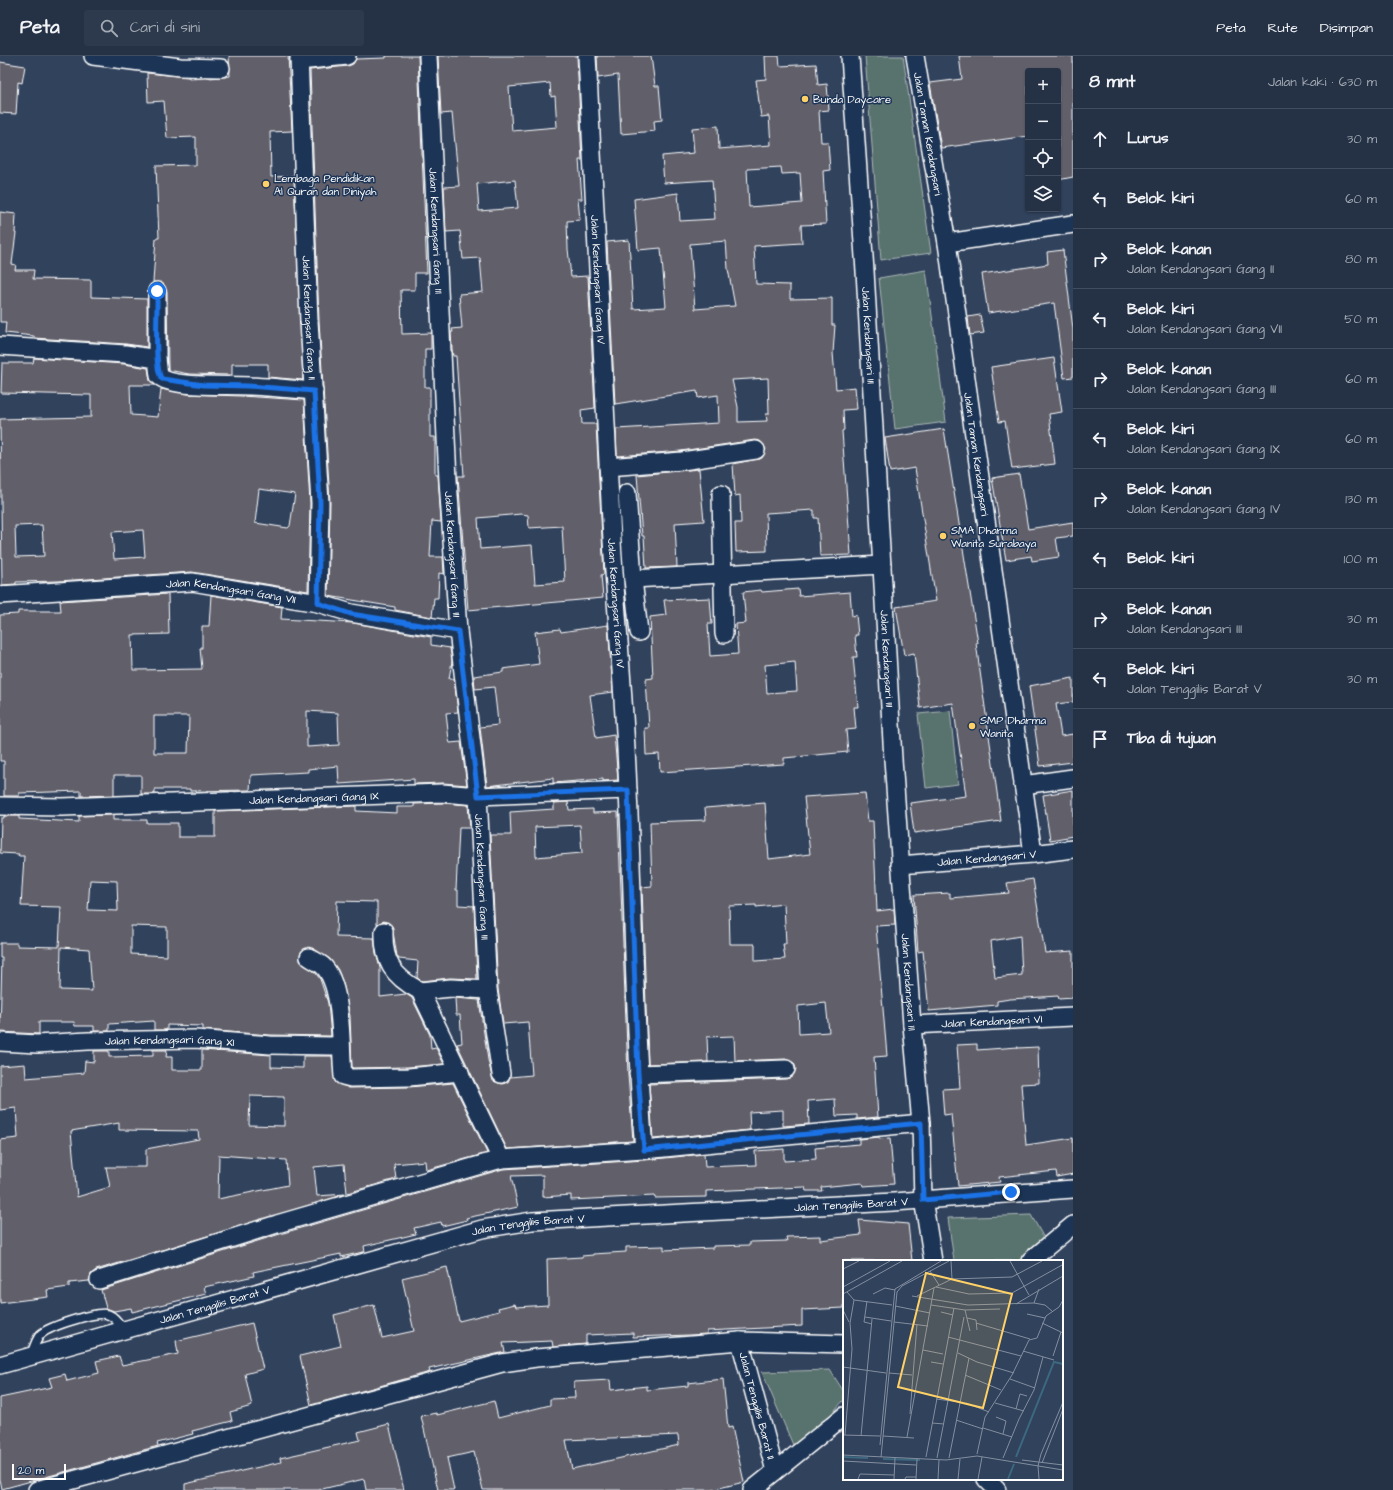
<!DOCTYPE html>
<html lang="id">
<head>
<meta charset="utf-8">
<style>
  body { margin:0; font-family:"Architects Daughter",sans-serif; background:#2d3a4d; color:#f1f3f6 }
  .controls { position:absolute; right:12px; top:12px; display:grid; overflow:hidden; border-radius:4px; box-shadow:0 1px 3px #0004 }
  .controls button { width:36px; height:36px; display:grid; place-items:center; padding:0; border:0; border-bottom:1px solid #424d5f; background:#253246; color:#f1f3f6; font:20px sans-serif }
  .scale { position:absolute; left:12px; bottom:10px; width:54px; box-sizing:border-box; padding-left:4px; border:2px solid #fff; border-top:0; font-size:11px; line-height:14px; white-space:nowrap; color:#fff; -webkit-text-stroke:3px #1d3557; paint-order:stroke }
  .stop { position:absolute; width:12px; height:12px; margin:-9px; border:3px solid #1a73e8; border-radius:50%; background:#fff }
  .stop.end { background:#1a73e8; border-color:#fff; box-shadow:0 1px 4px #0008 }
  .list { margin:0; padding:0; list-style:none }
  h2 { display:flex; justify-content:space-between; align-items:center; height:52px; margin:0; padding:0 16px; font-size:17px }
  h2 small { font-size:13px; font-weight:400; color:#a3aab3 }
  .list li { display:grid; grid-template-columns:26px 1fr auto; gap:12px; align-items:center; box-sizing:border-box; height:60px; padding:0 16px; border-top:1px solid #424d5f }
  .list b { display:block; font-size:15px; white-space:nowrap }
  .list p { margin:0; font-size:13px; white-space:nowrap; color:#a3aab3 }
  .list em { font-size:13px; font-style:normal; color:#a3aab3 }
  .icon { flex:none; width:22px; height:22px; fill:none; stroke:currentColor; stroke-width:2; stroke-linecap:round; stroke-linejoin:round }
  .map { position:relative; flex:none; width:1073px; height:1434px; overflow:hidden }
  header { display:flex; align-items:center; gap:24px; box-sizing:border-box; height:56px; padding:0 20px; background:#253246; border-bottom:1px solid #424d5f }
  header strong { font-size:19px }
  nav { display:flex; gap:22px; margin-inline-start:auto; font-size:14px }
  .search { width:280px; height:36px; background:#2d3a4d; display:flex; align-items:center; gap:10px; box-sizing:border-box; padding:0 14px; border-radius:4px; color:#a3aab3; font-size:15px }
  main { display:flex }
  aside { flex:1; background:#253246 }
  .map>svg:first-child { display:block }
  .green { fill:#58726e; stroke:#acb8b6 }
  .building { fill:#605f6a; stroke:#fff; fill-rule:evenodd }
  .lines { fill:none; stroke-linecap:round; stroke-linejoin:round }
  .lane-casing { stroke:#fff; stroke-width:11 }
  .street-casing { stroke:#fff; stroke-width:20 }
  .lane { stroke:#1d3557; stroke-width:8 }
  .street { stroke:#1d3557; stroke-width:17 }
  .route { stroke:#1a73e8; stroke-width:5 }
  .poi-dot { fill:#ffd166; stroke:#1d3557; stroke-width:1.5 }
  .labels { text-anchor:middle; stroke-width:3; stroke-linejoin:round; paint-order:stroke }
  .poi-label { font-size:11px; fill:#fff; stroke:#1d3557; text-anchor:start }
  .street-label { font-size:11px; fill:#fff; stroke:#1d3557 }
  .inset-river { fill:none; stroke:#3c6880; stroke-width:2 }
  .inset-road { fill:none; stroke:#838e9e; stroke-width:1 }
  .view { fill:#ffd166; fill-opacity:0.15; stroke:#ffd166; stroke-width:2 }
  .inset-edge { fill:none; stroke:#fff; stroke-width:2 }
</style>
</head>
<body>
<header>
<strong>Peta</strong>
<div class="search"><svg class="icon" aria-label="search" viewBox="0 0 24 24"><circle cx="10" cy="10" r="6"/><path d="M15 15l6 6"/></svg>Cari di sini</div>
<nav><a>Peta</a><a>Rute</a><a>Disimpan</a></nav>
</header>
<main>
<div class="map">
<svg width="1073" height="1434" viewBox="0 0 1073 1434">
  <rect width="100%" height="100%" fill="#31425d"/>
  <filter id="ink" filterUnits="userSpaceOnUse"><feTurbulence type="fractalNoise" baseFrequency=".025" numOctaves="2"/><feDisplacementMap in="SourceGraphic" scale="8" xChannelSelector="R" yChannelSelector="G"/><feConvolveMatrix kernelMatrix="1 2 1 2 8 2 1 2 1" color-interpolation-filters="sRGB"/></filter>
  <g filter="url(#ink)">
    <g class="green">
      <path d="M865,0H903L931,197L881,204Z"/>
      <path d="M926,214L946,366L895,373L879,222Z"/>
      <path d="M950,655L958,728L926,732L918,658Z"/>
      <path d="M1031,1159L1044,1182L1019,1205H954L948,1162Z"/>
      <path d="M830,1314L844,1336V1344L796,1396L762,1316Z"/>
    </g>
    <g class="building">
      <path d="M229,0H288L292,75L270,76L271,121L294,120L303,324L268,321V308H232V319L189,318L168,314L167,235L162,227L153,226L156,182H159L156,110L196,109V81L167,82L164,45L148,46L147,17L189,21V23L225,21L230,20Z"/>
      <path d="M386,0H418L427,217H415V234H401L402,278L431,277V293H425V331H430V381H435V419H438L441,466L432,465L430,501H443L444,518L439,517L438,542H434L432,561L395,554V551L328,540L330,446L319,265L310,14L348,10L353,8L356,3L386,2Z"/>
      <path d="M438,0H577L582,104H579L582,143H578L580,164L567,165L568,193L571,221L588,220L595,352L581,354L582,368H596L604,518L601,519L603,542L468,554L458,420H464L456,300H453L452,293L451,276H453L452,273L462,272L459,238L483,236L480,202L463,203L460,175L446,176L444,131L459,130L452,57L441,58ZM550,27L551,41L555,40L557,71L512,75L509,31ZM515,124L518,152L479,155L477,128ZM521,458L528,459L529,472L562,470L565,526L535,528L532,489L480,493L478,462Z"/>
      <path d="M597,0H651L655,30H659L662,64L654,65L655,75L621,78L618,19L598,22Z"/>
      <path d="M765,0H779L780,10L816,8L818,29L827,28L829,54L819,55L821,86H828L830,114L823,115L826,168L801,169L802,187L754,190L756,228L790,229V243L832,242V269H835L833,297L836,333L855,331L857,353L843,354L844,374L842,375L851,499L820,500L818,462H814V454L766,457L767,495L736,496L735,467H741L740,439L735,440L733,408L762,402L766,393L760,385L755,384L681,395L617,400L616,373L719,367L718,339L698,342L697,335L615,348L607,186L629,184L633,253L666,251L661,192L638,194L634,143L678,137L680,165L715,163L712,124L664,127L662,100L694,97L692,72L718,70L719,93L771,89L769,60L761,61L756,24L766,23ZM781,111L782,118L800,117L802,147L749,151L747,113ZM726,185L728,213L735,250L695,253L690,188ZM768,322L769,358H766L767,365L738,366V351L732,324Z"/>
      <path d="M959,0H1073V121L1058,124V15H1028V80L941,92L930,27L962,23Z"/>
      <path d="M0,6L25,10L22,27L18,26L16,58L0,57Z"/>
      <path d="M0,156L16,158L15,177H16L12,208L16,209L15,214H34L33,223L91,224V241L147,243V291L126,288L34,282V280L5,277L6,266H0Z"/>
      <path d="M1063,194L1073,273V321L1064,322L1054,247L988,257L982,218L1048,208L1047,196Z"/>
      <path d="M980,259L984,277L970,279L968,261Z"/>
      <path d="M34,302L124,308L148,312L150,325L155,329H130L131,359L158,361L161,333L188,338L241,340L304,344L310,447L308,535L192,516L59,525L16,526V528L2,529L0,363L91,361V339L1,337L2,307H33ZM259,433L295,438L290,470L288,472L255,467ZM42,469L44,500L16,501L15,470ZM143,474L145,501L114,503L112,476Z"/>
      <path d="M1054,302L1062,356L1049,358L1055,408L1012,413L1005,365L999,366L991,311Z"/>
      <path d="M944,373L978,587H976L1001,765L914,777L910,747L966,740L953,647L920,652L914,597L904,599L896,551L936,545L915,412L890,416L885,382Z"/>
      <path d="M699,413L704,465L675,467L677,511L646,512L644,480H642L637,419Z"/>
      <path d="M1019,418L1028,473L1073,466V480L1056,482L1059,501L1032,505L1031,500L1006,504L992,422Z"/>
      <path d="M798,533L799,540L850,536L852,560L856,559L858,579H855L857,601H853L858,651H854L856,673L846,674L848,696L784,702V708L660,716L659,698L646,699L645,672H649L646,623L653,622L650,561L666,559L664,544L710,542L712,568H708L710,600L738,598L736,568L746,567L743,536L761,534L762,536ZM795,606L797,635L767,637L765,609Z"/>
      <path d="M168,538L169,578L132,579L133,614L202,613L200,592H202V570H209L211,539L282,551L281,563L353,567L431,581V589L450,592L452,605L449,623H454L458,656L446,657L449,684L450,687L461,686L467,729L443,727L414,728V723L339,728L338,710L308,713V716L251,719L250,734L190,735V733H155V738H141V719H114V739L81,740V735L19,737V740H4V705H0V559L18,558V555H61L60,545ZM307,655L338,657L339,689L307,691ZM154,660H189L188,697H154Z"/>
      <path d="M608,569L613,636L590,639L596,682L614,679L618,724L603,725V723L553,727V722L487,730L480,671L498,669L497,657L494,631L475,633L474,620L503,616V613L539,608L535,576L560,573L561,576Z"/>
      <path d="M1073,622V646L1056,648L1061,680L1073,678V706L1040,710L1029,630Z"/>
      <path d="M1073,734V780L1050,784L1043,739Z"/>
      <path d="M865,737L868,765H873L877,855L894,853L895,869L876,870L887,1000L874,1001L878,1061L857,1063V1059L836,1060L835,1043L808,1045L809,1068L783,1070V1054L749,1056L750,1074L653,1083L649,1028L786,1023L792,1021L796,1013L794,1007L786,1003L735,1005L734,980L707,981L708,1006L648,1008L642,831L652,830L650,766L706,764L705,752L765,747L769,803L810,798L804,741ZM784,848L786,888H783L785,903L755,905V888H730L729,850L756,849V851ZM826,947L829,976L799,978L798,950Z"/>
      <path d="M568,746L569,754L593,753V757L618,756L628,1019L633,1085L507,1093L457,988L462,987L460,959H456L455,942L479,944L488,1004L493,1025L502,1028L508,1026L510,1021L532,1019L528,966L503,968L498,933L490,779H511L510,756L554,753V747ZM580,769L582,797L536,801L535,771Z"/>
      <path d="M442,747L468,749L470,772H459L456,834H458V849L474,850L477,923L450,922L422,925L417,922L418,905L399,903L397,900L392,870L384,865L377,868V846L337,845L336,881L374,882L376,897L380,912V941L406,938L412,942L430,979L431,993L436,992L444,1008L408,1011L352,1012L350,960L343,927L338,914L330,903L309,891L301,896L300,905L315,916L320,923L328,947L331,980L270,979L203,974V970L167,969V974H154V965L109,968V975H94V970H75L74,966H39V978L0,976L2,902H0V887H17V890L59,891L61,851L21,850L24,800H18L19,798L0,797L1,762H4V760H19V763L79,766V760L113,759V764H147V767H178V781H215V755L356,750V755L397,757V751H414V748ZM90,824L117,825L118,855L88,854ZM131,870L167,871V900L131,898ZM61,891L89,893L92,935L60,934Z"/>
      <path d="M1033,823L1045,897L1073,895V942L1059,943L1058,940L1010,943L997,945V949L929,955L923,895L918,896L914,839L950,837V842L1009,837L1007,827ZM1020,880L1022,919L995,922L991,885Z"/>
      <path d="M977,988V994L1018,991V992L1038,991L1039,1027L1021,1028L1026,1089L1073,1082V1118L1057,1121L1056,1115L999,1121L1000,1126L958,1130L951,1058L944,1059L942,1033L960,1032L957,989Z"/>
      <path d="M153,994H167L166,1001H172V1014H202V994L271,999V1011L303,1012V1000H332L335,1026L349,1032L409,1031L453,1027L487,1097L426,1114L425,1105L394,1108L396,1123L347,1137L344,1108L314,1111L317,1140L346,1138L96,1214L91,1218L89,1225L69,1227V1231L47,1234L48,1241L0,1247V1084L18,1082L16,1052L0,1054V1010L25,1008L26,1022L84,1017L85,1005L94,1006V995H109V1001L153,1000ZM250,1040L284,1041V1070L249,1069ZM119,1067V1074L198,1075L199,1083L146,1093V1111H106L110,1131L77,1141L71,1075ZM219,1099L286,1104L288,1129L218,1143Z"/>
      <path d="M879,1081V1083L890,1082L894,1128L863,1130L862,1127L821,1131L822,1135H806L805,1131L706,1135V1141L655,1142L654,1140L571,1144V1139L543,1141V1119L511,1120L518,1151L466,1162L467,1164L442,1170L441,1166L414,1172L416,1178L364,1190L365,1196H363L341,1201V1198L253,1216L254,1220L204,1231L206,1238L132,1256L131,1252L114,1255L106,1252L101,1234L280,1178L503,1113L645,1104L704,1098L705,1111L756,1109L755,1095L784,1093V1105L816,1103L815,1092L859,1088V1083Z"/>
      <path d="M859,1164L908,1168L912,1205H844V1252L802,1254V1270L707,1275V1278L689,1279L633,1281V1277L586,1279V1288L553,1291L552,1285L503,1287L505,1296L429,1313L430,1316L311,1349L300,1300L341,1290L334,1259L374,1249L382,1282L414,1275L402,1222L447,1211L459,1265L499,1255L498,1252L515,1248L516,1251L548,1249L547,1203L582,1201V1200L593,1199V1198L626,1196V1191L664,1190V1194L713,1192V1190L750,1189V1186L787,1185L786,1181L820,1180V1184L861,1179Z"/>
      <path d="M252,1267L263,1313L245,1318L252,1350L230,1356L232,1365L192,1375L193,1378L157,1387L158,1390L2,1433L0,1423V1342L52,1331L49,1322L65,1318L67,1325L99,1317L96,1305L119,1300L122,1309L178,1298L176,1285Z"/>
      <path d="M723,1323L728,1372L732,1371L744,1426L711,1434H483L474,1396L447,1402L454,1434H438L421,1360L436,1357L437,1359L494,1345L498,1362L550,1349V1343L575,1342L574,1326L610,1324L611,1334L647,1330V1334L688,1330V1327ZM678,1379L679,1389L572,1413L566,1384Z"/>
      <path d="M389,1368L404,1434H366L364,1423L318,1434H185V1428L281,1406L280,1402L360,1384L358,1376Z"/>
    </g>
    <g class="lines">
      <g class="lane-casing">
        <path id="lane" d="M31,1300C33,1293 36,1283 41,1278C50,1270 95,1256 106,1258C114,1259 119,1268 124,1274"/>
      </g>
      <g class="street-casing">
        <g id="street">
          <path d="M93,0L180,11L221,12"/>
          <path id="s1" d="M299,0L309,265L320,447L318,547"/>
          <path id="s2" d="M428,0L448,424L458,575L478,740L488,934L501,1018"/>
          <path id="s3" d="M587,0C595,161 603,322 612,484C617,568 625,652 628,736C634,855 634,975 644,1094"/>
          <path id="s4" d="M850,0L865,215L893,703L912,969L921,1067L923,1143L933,1205"/>
          <path id="s5" d="M915,0L947,187L1033,798"/>
          <path d="M299,5L347,0"/>
          <path d="M947,187L1073,168"/>
          <path d="M0,290L125,298L157,303L159,320C172,333 230,328 250,330C271,331 292,333 314,335"/>
          <path d="M157,303V235"/>
          <path d="M608,411L682,405L756,394"/>
          <path d="M627,437L633,523L639,576"/>
          <path d="M721,438L724,578"/>
          <path d="M633,523L882,509"/>
          <path id="s6" d="M0,539L192,526L318,547L351,557L458,575"/>
          <path d="M1023,729L1073,722"/>
          <path id="s7" d="M0,750L62,751L442,737L478,740L628,734"/>
          <path id="s8" d="M900,809L1033,798L1073,793"/>
          <path d="M384,875C383,905 392,920 420,935L501,1103L644,1094L921,1067"/>
          <path d="M309,901C313,904 318,906 322,909C344,928 340,992 343,1020L351,1022L409,1021L460,1016"/>
          <path d="M420,935L451,932L488,934"/>
          <path id="s9" d="M912,969L1073,961"/>
          <path id="s10" d="M0,986L37,988L88,985L195,983L270,989L331,990L340,989"/>
          <path d="M638,1018L786,1013"/>
          <path d="M1030,1205L1073,1169"/>
          <path d="M99,1224L277,1168L501,1103"/>
          <path id="s11" d="M740,1285L775,1415"/>
          <path id="s12" d="M0,1309L482,1173L532,1165L894,1146L1073,1133"/>
          <path d="M986,1423L997,1434"/>
          <path d="M37,1434L502,1307L536,1302L740,1285L844,1288"/>
          <path d="M752,1434L844,1360"/>
        </g>
      </g>
      <use href="#lane" class="lane"/>
      <use href="#street" class="street"/>
    </g>
  </g>
  <g class="lines" filter="url(#ink)">
    <path class="route" d="M157,235C158,251 153,314 162,323L204,329L248,330L314,335L320,447L318,547L351,558L458,575L478,740L628,734L638,1018L644,1094L921,1067L923,1144L1011,1136"/>
  </g>
  <g class="poi-dot">
    <circle cx="805" cy="43" r="4"/>
    <circle cx="266" cy="128" r="4"/>
    <circle cx="943" cy="480" r="4"/>
    <circle cx="972" cy="670" r="4"/>
  </g>
  <g class="labels">
    <g class="poi-label">
      <text x="813" y="47">Bunda Daycare</text>
      <text x="274" y="126">Lembaga Pendidikan<tspan x="274" dy="13">Al Quran dan Diniyah</tspan></text>
      <text x="951" y="478">SMA Dharma<tspan x="951" dy="13">Wanita Surabaya</tspan></text>
      <text x="980" y="668">SMP Dharma<tspan x="980" dy="13">Wanita</tspan></text>
    </g>
    <g class="street-label">
      <text dy="4" stroke="none"><textPath href="#s5" startOffset="79">Jalan Taman Kendangsari</textPath></text>
      <text dy="4" stroke="none"><textPath href="#s2" startOffset="175">Jalan Kendangsari Gang III</textPath></text>
      <text dy="4" stroke="none"><textPath href="#s3" startOffset="224">Jalan Kendangsari Gang IV</textPath></text>
      <text dy="4" stroke="none"><textPath href="#s1" startOffset="262">Jalan Kendangsari Gang II</textPath></text>
      <text dy="4" stroke="none"><textPath href="#s4" startOffset="280">Jalan Kendangsari III</textPath></text>
      <text dy="4" stroke="none"><textPath href="#s5" startOffset="403">Jalan Taman Kendangsari</textPath></text>
      <text dy="4" stroke="none"><textPath href="#s2" startOffset="499">Jalan Kendangsari Gang III</textPath></text>
      <text dy="4" stroke="none"><textPath href="#s6" startOffset="232">Jalan Kendangsari Gang VII</textPath></text>
      <text dy="4" stroke="none"><textPath href="#s3" startOffset="548">Jalan Kendangsari Gang IV</textPath></text>
      <text dy="4" stroke="none"><textPath href="#s4" startOffset="604">Jalan Kendangsari III</textPath></text>
      <text dy="4" stroke="none"><textPath href="#s7" startOffset="314">Jalan Kendangsari Gang IX</textPath></text>
      <text dy="4" stroke="none"><textPath href="#s8" startOffset="87">Jalan Kendangsari V</textPath></text>
      <text dy="4" stroke="none"><textPath href="#s2" startOffset="823">Jalan Kendangsari Gang III</textPath></text>
      <text dy="4" stroke="none"><textPath href="#s4" startOffset="928">Jalan Kendangsari III</textPath></text>
      <text dy="4" stroke="none"><textPath href="#s9" startOffset="80">Jalan Kendangsari VI</textPath></text>
      <text dy="4" stroke="none"><textPath href="#s10" startOffset="170">Jalan Kendangsari Gang XI</textPath></text>
      <text dy="4" stroke="none"><textPath href="#s12" startOffset="871">Jalan Tenggilis Barat V</textPath></text>
      <text dy="4" stroke="none"><textPath href="#s12" startOffset="547">Jalan Tenggilis Barat V</textPath></text>
      <text dy="4" stroke="none"><textPath href="#s12" startOffset="223">Jalan Tenggilis Barat V</textPath></text>
      <text dy="4" stroke="none"><textPath href="#s11" startOffset="67">Jalan Tenggilis Barat II</textPath></text>
    </g>
  </g>
  <g transform="translate(843 1204)">
    <rect width="220" height="220" fill="#31425d"/>
    <path class="inset-river" d="M1,197L25,198M173,197L211,102L220,104M40,199L77,200M165,219L171,204"/>
    <path class="inset-road" d="M108,1L109,19M167,1L186,35M0,9L16,1M87,11L96,25M0,27L47,1M93,27L126,34L169,33L219,5M0,34L59,1M30,34L42,28L52,30M69,36L125,45L191,43L196,29M74,36L109,19L169,17L199,1M11,40L49,45M24,41L21,62L29,64M191,43L202,45L209,51M173,44L220,16M88,45L122,50L127,71M52,46L87,53M0,50L6,62M122,50L157,49M98,52L110,55M184,54L202,58M22,57L48,61M124,58L133,60L134,70M51,62L85,66M133,63L187,79M199,63L220,73M105,77L178,96M80,90L100,94M180,91L211,100M115,93L134,102L171,113M210,96L218,72M88,102L100,104M0,107L43,113M46,113L69,115M122,115L158,130M167,119L192,128M93,139L117,142M123,143L146,152M152,143L181,151M173,149L177,134L184,136M67,154L74,64M153,157L163,161L160,174M113,160L140,169M89,163L101,164M140,168L169,177M0,175L37,176M2,175L9,89L7,63L11,40L4,32M18,176L29,59M40,176L71,178M64,177L91,28M37,185L52,29L98,1M134,194L142,157L169,115L186,80L194,78L203,56L216,47L220,40M0,195L103,200L134,196L220,210M38,197L54,32L59,26L106,1M83,197L111,48M94,198L121,57M106,198L126,98M160,198L176,159L191,130L200,97M179,200L220,205M0,201L73,205M199,203L220,149M15,219L17,214L51,215M51,219L52,198M62,219L63,217H73M73,219L74,199M95,219L96,200M115,219L117,199M135,219L139,197M196,219L195,206L198,194L220,142"/>
    <path class="view" d="M83,13L169,34L140,148L55,127Z"/>
    <rect width="220" height="220" class="inset-edge"/>
  </g>
</svg>
<div class="controls">
<button>+</button>
<button>−</button>
<button><svg class="icon" aria-label="locate" viewBox="0 0 24 24"><circle cx="12" cy="12" r="6"/><path d="M12 2v4M12 18v4M2 12h4M18 12h4"/></svg></button>
<button><svg class="icon" aria-label="layers" viewBox="0 0 24 24"><path d="M12 4l9 5-9 5-9-5zM3 14l9 5 9-5"/></svg></button>
</div>
<div class="scale">20 m</div>
<div class="stop" style="left:157px;top:235px"></div>
<div class="stop end" style="left:1011px;top:1136px"></div>
</div>
<aside>
<h2>8 mnt<small>Jalan kaki · 630 m</small></h2>
<ul class="list">
<li><svg class="icon" aria-label="ahead" viewBox="0 0 24 24"><path d="M12 20V5M6 11l6-6 6 6"/></svg><div><b>Lurus</b></div><em>30 m</em></li>
<li><svg class="icon" aria-label="left" viewBox="0 0 24 24"><path d="M17 20v-9H6M10 6l-5 5 5 5"/></svg><div><b>Belok kiri</b></div><em>60 m</em></li>
<li><svg class="icon" aria-label="right" viewBox="0 0 24 24"><path d="M7 20v-9h11M14 6l5 5-5 5"/></svg><div><b>Belok kanan</b><p>Jalan Kendangsari Gang II</p></div><em>80 m</em></li>
<li><svg class="icon" aria-label="left" viewBox="0 0 24 24"><path d="M17 20v-9H6M10 6l-5 5 5 5"/></svg><div><b>Belok kiri</b><p>Jalan Kendangsari Gang VII</p></div><em>50 m</em></li>
<li><svg class="icon" aria-label="right" viewBox="0 0 24 24"><path d="M7 20v-9h11M14 6l5 5-5 5"/></svg><div><b>Belok kanan</b><p>Jalan Kendangsari Gang III</p></div><em>60 m</em></li>
<li><svg class="icon" aria-label="left" viewBox="0 0 24 24"><path d="M17 20v-9H6M10 6l-5 5 5 5"/></svg><div><b>Belok kiri</b><p>Jalan Kendangsari Gang IX</p></div><em>60 m</em></li>
<li><svg class="icon" aria-label="right" viewBox="0 0 24 24"><path d="M7 20v-9h11M14 6l5 5-5 5"/></svg><div><b>Belok kanan</b><p>Jalan Kendangsari Gang IV</p></div><em>130 m</em></li>
<li><svg class="icon" aria-label="left" viewBox="0 0 24 24"><path d="M17 20v-9H6M10 6l-5 5 5 5"/></svg><div><b>Belok kiri</b></div><em>100 m</em></li>
<li><svg class="icon" aria-label="right" viewBox="0 0 24 24"><path d="M7 20v-9h11M14 6l5 5-5 5"/></svg><div><b>Belok kanan</b><p>Jalan Kendangsari III</p></div><em>30 m</em></li>
<li><svg class="icon" aria-label="left" viewBox="0 0 24 24"><path d="M17 20v-9H6M10 6l-5 5 5 5"/></svg><div><b>Belok kiri</b><p>Jalan Tenggilis Barat V</p></div><em>30 m</em></li>
<li><svg class="icon" aria-label="arrive" viewBox="0 0 24 24"><path d="M6 21V4h12l-3 4 3 4H6"/></svg><div><b>Tiba di tujuan</b></div></li>
</ul>
</aside>
</main>
</body>
</html>
